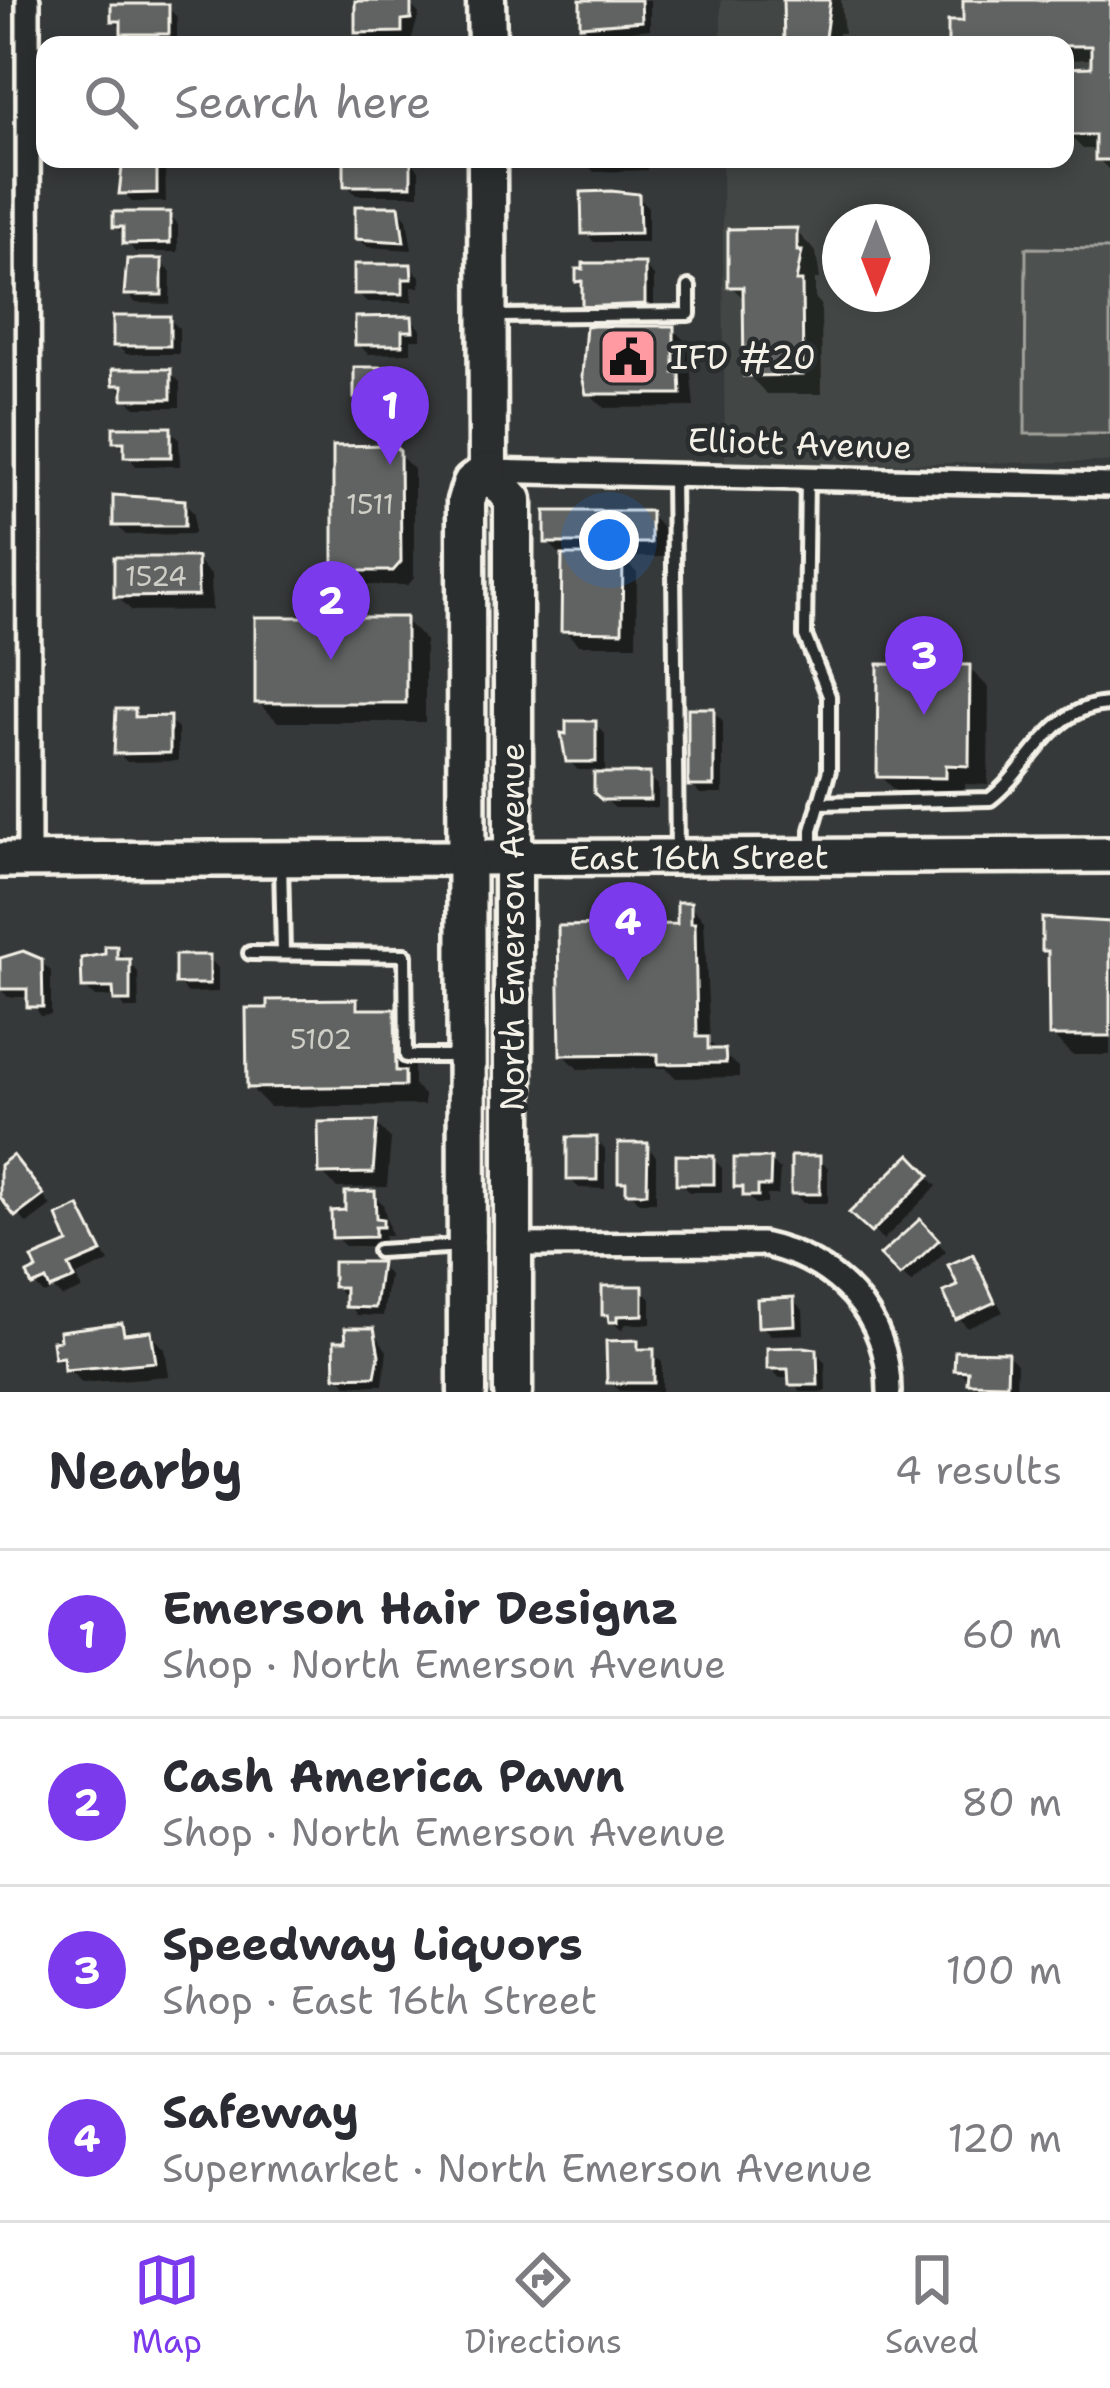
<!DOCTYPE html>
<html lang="en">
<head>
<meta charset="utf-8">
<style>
  body { margin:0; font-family:"Shantell Sans",sans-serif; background:#f2f2f3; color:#2b2b33 }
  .compass { position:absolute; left:822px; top:204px; width:108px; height:108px; border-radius:50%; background:#fff; box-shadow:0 6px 18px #0003; rotate:180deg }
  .you { position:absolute; left:609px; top:540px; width:42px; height:42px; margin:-30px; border:9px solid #fff; border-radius:50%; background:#1a73e8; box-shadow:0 0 0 18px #1a73e833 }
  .badge { display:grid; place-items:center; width:78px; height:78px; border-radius:50%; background:#7c3aed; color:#fff; font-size:39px; font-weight:700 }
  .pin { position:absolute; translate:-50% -99px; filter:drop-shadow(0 3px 6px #0008) }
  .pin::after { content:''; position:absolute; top:63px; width:42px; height:36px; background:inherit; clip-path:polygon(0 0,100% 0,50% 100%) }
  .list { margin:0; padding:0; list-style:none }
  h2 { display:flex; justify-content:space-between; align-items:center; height:156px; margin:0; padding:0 48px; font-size:51px }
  h2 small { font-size:39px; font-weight:400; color:#7c7c81 }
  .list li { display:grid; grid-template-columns:78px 1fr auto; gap:36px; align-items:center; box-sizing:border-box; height:168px; padding:0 48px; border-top:3px solid #e1e1e2 }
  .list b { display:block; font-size:45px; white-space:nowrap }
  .list p { margin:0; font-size:39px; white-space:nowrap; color:#7c7c81 }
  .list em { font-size:39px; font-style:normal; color:#7c7c81 }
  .icon { flex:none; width:66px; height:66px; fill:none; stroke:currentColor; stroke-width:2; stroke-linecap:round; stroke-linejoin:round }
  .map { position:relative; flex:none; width:1110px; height:1392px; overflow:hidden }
  .search { position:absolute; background:#fff; box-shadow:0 6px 18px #0003; left:36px; right:36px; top:36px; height:132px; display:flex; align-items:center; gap:30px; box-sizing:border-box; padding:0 42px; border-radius:24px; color:#7c7c81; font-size:45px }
  .sheet { height:828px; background:#fff }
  nav { display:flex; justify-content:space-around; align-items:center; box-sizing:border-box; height:168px; border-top:3px solid #e1e1e2; background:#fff; font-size:33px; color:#7c7c81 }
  nav a { display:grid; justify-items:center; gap:6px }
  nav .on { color:#7c3aed }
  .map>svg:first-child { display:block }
  .built { fill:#434645; fill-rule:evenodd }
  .green { fill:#4e514f; stroke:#a1a19c; stroke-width:3 }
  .shadow { fill:#0007 }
  .building { fill:#616362; stroke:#f4f1e8; stroke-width:3 }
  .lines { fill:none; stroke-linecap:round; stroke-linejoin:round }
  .lane-casing { stroke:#f4f1e8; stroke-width:20 }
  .street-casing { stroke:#f4f1e8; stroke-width:30 }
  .secondary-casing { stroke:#f4f1e8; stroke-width:42 }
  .primary-casing { stroke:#f4f1e8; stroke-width:45 }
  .lane { stroke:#2a2d2e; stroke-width:10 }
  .street { stroke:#2a2d2e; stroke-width:21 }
  .secondary { stroke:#2a2d2e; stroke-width:33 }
  .primary { stroke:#2a2d2e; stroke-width:36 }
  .labels { text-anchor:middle; stroke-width:9; stroke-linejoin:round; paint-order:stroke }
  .number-label { font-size:27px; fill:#cfcec6 }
  .poi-label { font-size:33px; fill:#f4f1e8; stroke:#2a2d2e; text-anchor:start }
  .street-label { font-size:33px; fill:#f4f1e8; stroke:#2a2d2e }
</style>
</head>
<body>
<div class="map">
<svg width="1110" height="1392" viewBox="0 0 1110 1392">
  <rect width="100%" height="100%" fill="#363939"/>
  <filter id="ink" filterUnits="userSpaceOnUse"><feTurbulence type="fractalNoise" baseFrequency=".00833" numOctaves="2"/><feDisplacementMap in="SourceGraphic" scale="24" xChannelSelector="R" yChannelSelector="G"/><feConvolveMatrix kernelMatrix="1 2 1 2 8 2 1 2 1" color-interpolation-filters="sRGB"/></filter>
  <g filter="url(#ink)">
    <path class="built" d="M721,0H1110V462L725,465L722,159H1065V45H721ZM840,222H912V294H840Z"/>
    <path class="green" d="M1026,248L1110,249V434H1025Z"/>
    <g class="shadow">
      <path d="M585,0H650V29L593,35L583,25Z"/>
      <path d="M786,0H841L844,33H838V45H787Z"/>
      <path d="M966,0H1110V171L1098,159V149H1083L1068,134L1094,59L1065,60V45L966,24Z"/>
      <path d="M410,4L419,14L411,41H368L358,31Z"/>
      <path d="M167,7L177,17V42L134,43L114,20Z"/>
      <path d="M126,159H157L165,167L166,202H132L122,192Z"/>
      <path d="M584,159H647V170L594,172Z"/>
      <path d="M409,160L419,170V195H356L347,185Z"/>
      <path d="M638,197L648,207V242H594L585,232Z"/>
      <path d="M397,209L407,219L412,250L368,247L358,238Z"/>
      <path d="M169,215L178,225V252H135L116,226Z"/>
      <path d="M796,231L816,252L820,279H815V298L821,304L822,394H767L747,374L746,301L731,286Z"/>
      <path d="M161,262L171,272L170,304L136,303L127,294Z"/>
      <path d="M644,266L654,276V313L595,315L585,306V287L579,281Z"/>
      <path d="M410,267L420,276V287H412V302H367L357,292Z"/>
      <path d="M169,319L179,328V354H126L116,345Z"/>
      <path d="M411,319L421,329V339H411V353L368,354L358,344Z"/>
      <path d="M673,329L688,344L694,407L604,408L589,393Z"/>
      <path d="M401,370L419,394V406L367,407L357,397Z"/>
      <path d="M170,372L180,382V407H135L116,384Z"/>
      <path d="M170,430L179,439L180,466H136L116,440Z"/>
      <path d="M398,454L414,469V578L408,585H351L336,570Z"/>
      <path d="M116,498L184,503L194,513V534L126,535L116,525Z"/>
      <path d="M649,514L664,529V557H620L637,573L636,645H579L564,630L563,557L548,542Z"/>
      <path d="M196,560L211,575L212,610L132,611L117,596Z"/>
      <path d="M405,620L425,640V722H278L258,702Z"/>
      <path d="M969,668L989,688L988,785L965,784V796H900L880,776Z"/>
      <path d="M713,711L723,721V794H700L691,784Z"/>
      <path d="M134,712L141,720L168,719L178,729V761L127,762L117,752Z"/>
      <path d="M595,724L605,734V776H648L658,785V808H615L597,792L596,770H578L568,760Z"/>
      <path d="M689,905L704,920L710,1043L739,1067V1077L676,1078L666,1068L578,1069L563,1054L680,927Z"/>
      <path d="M1110,924V1055H1072L1052,1035L1051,956L1045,950Z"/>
      <path d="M116,949L138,972L139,1009H126L117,997H95L85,987L84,960Z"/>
      <path d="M209,958L218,968V992L188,993L178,983Z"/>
      <path d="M0,960L41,962L51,971V1015L40,1016L31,997H8L0,989Z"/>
      <path d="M356,1002L366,1012H394L414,1032V1085L424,1095V1105L270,1107L250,1087Z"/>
      <path d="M376,1124L391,1139L387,1187L337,1188L322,1173Z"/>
      <path d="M596,1140L605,1149V1189L579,1188L570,1179Z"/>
      <path d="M646,1146L656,1156V1202H639L621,1181Z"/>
      <path d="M910,1158L937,1186L883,1240L854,1213Z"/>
      <path d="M713,1159L722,1168V1192H689L679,1183Z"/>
      <path d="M819,1159L828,1168V1203H803L794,1193Z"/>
      <path d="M770,1161L780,1170L778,1195H767V1204H756L737,1185Z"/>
      <path d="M0,1169H22L51,1206L27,1224L0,1192Z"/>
      <path d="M373,1194L383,1204L391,1236H384V1246H345L335,1237L348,1213Z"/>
      <path d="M79,1210L109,1262L77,1276L82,1289L62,1297L54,1289L44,1294L35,1284L72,1244Z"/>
      <path d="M919,1223L946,1251L911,1283L885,1255Z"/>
      <path d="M972,1257L1003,1312L968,1328L958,1318Z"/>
      <path d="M380,1265L389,1275L383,1316L357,1315L336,1286Z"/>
      <path d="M641,1289L651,1299V1324H626L621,1330L605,1314Z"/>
      <path d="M793,1300L803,1310L804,1334L771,1335L761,1325Z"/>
      <path d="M121,1326L131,1336L150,1334L165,1349L169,1376L82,1383L57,1357Z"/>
      <path d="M373,1331L387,1351L383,1385H347L338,1376Z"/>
      <path d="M637,1343L662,1362V1392L620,1391L610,1381Z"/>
      <path d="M816,1352L825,1362L826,1392H800L792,1378H780L770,1368Z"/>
      <path d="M1007,1354L1017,1364L1016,1392L980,1391L957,1369Z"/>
    </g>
    <g class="building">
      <path d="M580,0H641L642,21L580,26Z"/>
      <path d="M783,0H830L824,45H784Z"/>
      <path d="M963,0H1110V160H1095V135H1065V68L1091,67V46L948,45V21H963Z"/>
      <path d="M355,1H411V19L402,20V32L355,33Z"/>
      <path d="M111,4H169V34H121V21H111Z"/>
      <path d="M123,159H157V193L119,194Z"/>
      <rect x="344" y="159" width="67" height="27"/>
      <path d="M581,159H639V162L581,164Z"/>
      <path d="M611,191L639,194L640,233L582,234L581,192Z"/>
      <path d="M355,206H399L404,242L355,239Z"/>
      <path d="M113,212H170V243L123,244V227H113Z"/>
      <path d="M797,228V251H802L796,281H802L803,375L744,376L743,287H728V229Z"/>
      <path d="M127,259H162V295H124Z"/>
      <path d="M583,263H645V304L582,307V281L576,282V269H583Z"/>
      <path d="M354,264H411L412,279H403V294H354Z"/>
      <rect x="113" y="316" width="57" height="30"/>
      <path d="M412,316L413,331H402V345H355V317Z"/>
      <path d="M586,326H674V373H680L681,394H586L582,376Z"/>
      <path d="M354,367H402V381H411V398H354Z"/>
      <path d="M112,369H171V399H123V385H113Z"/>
      <path d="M113,427H171V457H124V442H113Z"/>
      <path d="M393,445L400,451L401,562L393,571H333V446Z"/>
      <path d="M113,495L185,500V526H113Z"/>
      <rect x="545" y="511" width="106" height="32"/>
      <path d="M562,555H623L622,632L561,631Z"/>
      <path d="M114,557H197L198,596L114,597Z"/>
      <rect x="255" y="617" width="151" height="86"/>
      <path d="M878,664L970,665L969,766L946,765V778L877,777Z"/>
      <rect x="688" y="708" width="26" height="78"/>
      <path d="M116,709H135V717L170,716V753L114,754Z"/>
      <path d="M566,721H596V762H566L561,733L566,734Z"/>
      <path d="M594,773H650V800H602L594,793Z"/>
      <path d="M677,902H691V923H695L697,1037H708V1049H725L726,1063L658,1064V1054L560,1055L558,926L677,924Z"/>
      <path d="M1042,918L1110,922V1036H1049L1048,951H1042Z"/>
      <path d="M105,946H117V959H130V1001H114L113,988H82L81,958L105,954Z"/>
      <path d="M23,951L42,959L43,1007H27V989H0V958Z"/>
      <rect x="175" y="955" width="35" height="29"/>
      <path d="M357,999V1009H395L396,1071H405V1086L247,1088L246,1008H267V1000Z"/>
      <path d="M377,1121L373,1173L319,1174L318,1122Z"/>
      <rect x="567" y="1137" width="30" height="43"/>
      <path d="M618,1143H648L647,1193H626V1182H618Z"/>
      <path d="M910,1154L930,1175L871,1233L849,1213Z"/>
      <path d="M13,1155L44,1195L15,1217L0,1197V1165Z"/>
      <path d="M676,1155L714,1156V1184H676Z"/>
      <rect x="791" y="1156" width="29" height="38"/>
      <path d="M734,1158H771L770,1186H758V1196H743V1187H734Z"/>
      <path d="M375,1191L376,1218L383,1219V1227H375V1237L332,1238L331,1211L345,1210V1192Z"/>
      <path d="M79,1206L102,1252L69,1266L75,1279L50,1289L46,1280L32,1286L27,1274L37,1269L32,1258L68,1243L57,1216Z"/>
      <path d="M920,1219L939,1240L900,1276L880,1255Z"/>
      <path d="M973,1254L995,1302L956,1320L943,1292L958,1286L948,1265Z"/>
      <path d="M333,1262H381L375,1308L345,1307V1287H333Z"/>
      <path d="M602,1286H643V1315L617,1316V1322H609L608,1315H602Z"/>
      <path d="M794,1297L795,1325L758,1327L757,1299Z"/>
      <path d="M122,1323L124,1334L151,1331L156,1362L64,1370L63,1357L54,1358L52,1341L60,1340L59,1331Z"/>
      <path d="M345,1328H374L379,1355L375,1376L335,1377L334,1341H346Z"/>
      <path d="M638,1340V1349H654V1383H607L606,1341Z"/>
      <path d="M804,1347L817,1349L818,1385H789L788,1369H767V1348Z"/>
      <path d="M955,1351L1008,1352L1007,1384L967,1383L968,1371L954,1370Z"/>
    </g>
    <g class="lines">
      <g class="lane-casing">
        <g id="lane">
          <path d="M497,316L689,314V287"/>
          <path d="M673,476L677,853"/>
          <path d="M807,477L805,636L829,696V770L812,830V852"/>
          <path d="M819,803L990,799C1033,766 1049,706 1110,704"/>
          <path d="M281,862L283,953"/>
          <path d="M250,953L405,955L406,1056H459"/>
          <path d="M379,1251L463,1246"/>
        </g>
      </g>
      <g class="street-casing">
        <g id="street">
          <path d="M28,0L29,860"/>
          <path d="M488,471L1110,485"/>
          <path d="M512,1245L762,1244C836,1260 889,1314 889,1392"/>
        </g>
      </g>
      <g class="secondary-casing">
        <g id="secondary">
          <path id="s1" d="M0,860L1110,855"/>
        </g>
      </g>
      <g class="primary-casing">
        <g id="primary">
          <path d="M486,0L487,45"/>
          <path d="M487,159L488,471"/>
          <path d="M488,471L513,500V1392"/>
          <path d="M467,1392L466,501L472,483L488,471"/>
        </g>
      </g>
      <use href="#lane" class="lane"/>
      <use href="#street" class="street"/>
      <use href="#secondary" class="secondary"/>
      <use href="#primary" class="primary"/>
    </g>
  </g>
  <defs>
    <g id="civic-square" transform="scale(3)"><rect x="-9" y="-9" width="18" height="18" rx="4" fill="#ff9aa2" stroke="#2a2d2e"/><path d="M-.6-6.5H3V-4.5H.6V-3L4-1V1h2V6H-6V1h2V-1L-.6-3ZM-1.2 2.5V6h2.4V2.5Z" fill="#111"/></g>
  </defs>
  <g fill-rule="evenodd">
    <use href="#civic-square" x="628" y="357"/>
  </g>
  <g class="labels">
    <g class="number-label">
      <text x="370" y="514">1511</text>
      <text x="156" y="586">1524</text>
      <text x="321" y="1049">5102</text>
    </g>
    <g class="poi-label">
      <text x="670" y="369">IFD #20</text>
    </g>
    <g class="street-label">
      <text transform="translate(800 443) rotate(2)" y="12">Elliott Avenue</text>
      <text dy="12" stroke="none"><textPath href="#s1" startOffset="699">East 16th Street</textPath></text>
      <text transform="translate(512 927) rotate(-90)" y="12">North Emerson Avenue</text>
    </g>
  </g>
</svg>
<svg class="compass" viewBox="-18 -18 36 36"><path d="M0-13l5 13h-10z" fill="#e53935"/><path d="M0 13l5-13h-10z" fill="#7c7c81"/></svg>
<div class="you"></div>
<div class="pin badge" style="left:390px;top:465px">1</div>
<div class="pin badge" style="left:331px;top:660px">2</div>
<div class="pin badge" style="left:924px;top:715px">3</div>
<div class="pin badge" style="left:628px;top:981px">4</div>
<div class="search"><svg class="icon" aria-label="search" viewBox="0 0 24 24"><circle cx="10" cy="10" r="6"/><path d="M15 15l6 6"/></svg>Search here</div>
</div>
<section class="sheet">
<h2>Nearby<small>4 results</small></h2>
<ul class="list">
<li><span class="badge">1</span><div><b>Emerson Hair Designz</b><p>Shop · North Emerson Avenue</p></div><em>60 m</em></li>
<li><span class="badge">2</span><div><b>Cash America Pawn</b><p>Shop · North Emerson Avenue</p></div><em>80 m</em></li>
<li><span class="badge">3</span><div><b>Speedway Liquors</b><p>Shop · East 16th Street</p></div><em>100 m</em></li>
<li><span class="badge">4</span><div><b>Safeway</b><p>Supermarket · North Emerson Avenue</p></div><em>120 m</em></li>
</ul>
</section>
<nav>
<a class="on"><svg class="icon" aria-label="map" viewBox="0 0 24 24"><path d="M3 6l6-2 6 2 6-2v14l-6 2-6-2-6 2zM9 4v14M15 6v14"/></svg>Map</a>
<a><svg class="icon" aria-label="directions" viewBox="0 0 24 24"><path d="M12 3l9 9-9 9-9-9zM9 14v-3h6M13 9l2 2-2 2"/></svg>Directions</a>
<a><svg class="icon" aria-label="saved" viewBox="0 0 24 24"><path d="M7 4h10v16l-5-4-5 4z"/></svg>Saved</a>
</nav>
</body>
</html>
